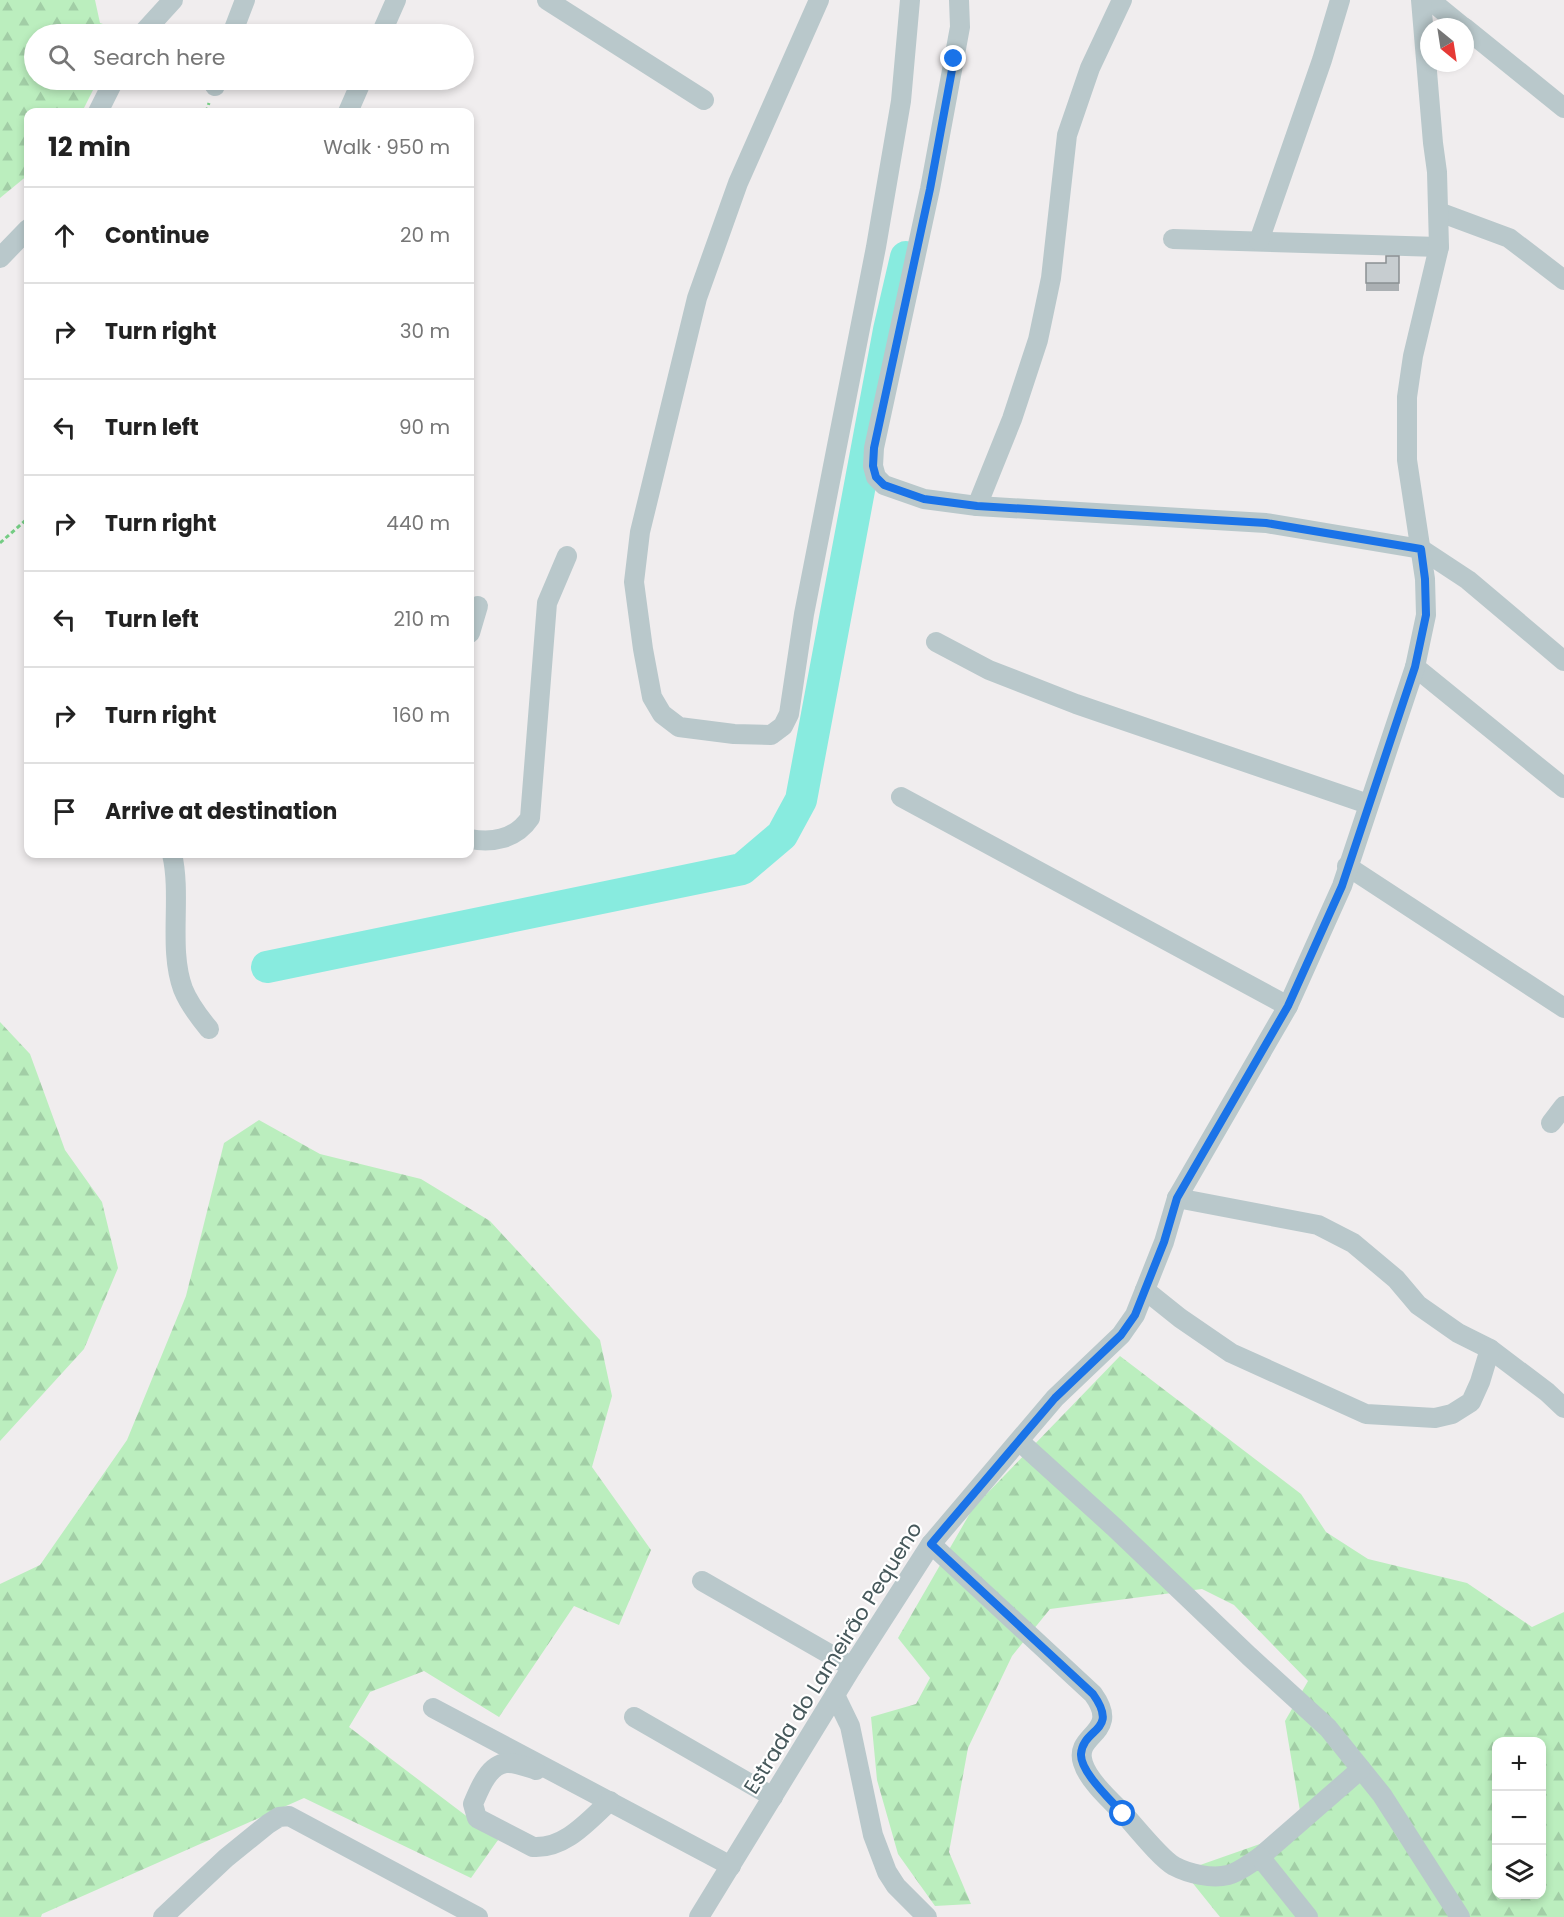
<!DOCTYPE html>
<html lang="en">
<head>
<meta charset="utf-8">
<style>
  body { margin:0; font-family:Poppins,sans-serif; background:#f6f6f6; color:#222 }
  .controls { position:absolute; right:18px; bottom:18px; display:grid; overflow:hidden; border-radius:12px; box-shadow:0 3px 9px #0003 }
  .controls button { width:54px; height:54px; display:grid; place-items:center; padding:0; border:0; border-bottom:2px solid #e0e0e0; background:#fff; color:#222; font:30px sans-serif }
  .compass { position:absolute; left:1420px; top:18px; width:54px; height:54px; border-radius:50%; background:#fff; box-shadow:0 3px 9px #0003; rotate:150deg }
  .stop { position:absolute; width:18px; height:18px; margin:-14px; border:4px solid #1a73e8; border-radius:50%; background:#fff }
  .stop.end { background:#1a73e8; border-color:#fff; box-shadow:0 2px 6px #0008 }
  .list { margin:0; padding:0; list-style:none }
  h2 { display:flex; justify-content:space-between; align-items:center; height:78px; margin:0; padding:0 24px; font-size:26px }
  h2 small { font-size:20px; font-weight:400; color:#767676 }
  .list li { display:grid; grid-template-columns:39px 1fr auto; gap:18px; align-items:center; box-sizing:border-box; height:96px; padding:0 24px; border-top:2px solid #e0e0e0 }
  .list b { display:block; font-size:22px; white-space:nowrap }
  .list em { font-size:20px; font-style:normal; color:#767676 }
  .icon { flex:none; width:33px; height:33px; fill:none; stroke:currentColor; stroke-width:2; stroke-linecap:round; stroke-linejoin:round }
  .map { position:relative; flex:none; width:1564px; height:1917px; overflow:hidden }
  .search { position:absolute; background:#fff; box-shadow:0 3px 9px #0003; left:24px; top:24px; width:450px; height:66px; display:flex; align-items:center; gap:15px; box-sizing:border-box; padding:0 21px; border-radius:33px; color:#767676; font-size:22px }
  .panel { position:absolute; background:#fff; box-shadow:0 3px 9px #0003; left:24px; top:108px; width:450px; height:750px; border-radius:12px }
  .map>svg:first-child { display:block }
  .forest { fill:url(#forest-firs); fill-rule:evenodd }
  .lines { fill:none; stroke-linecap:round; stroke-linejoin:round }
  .river { stroke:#88ebdf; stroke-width:32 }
  .path { stroke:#74cc83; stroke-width:3; stroke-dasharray:4.5 3; stroke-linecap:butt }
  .minor { stroke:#b9c8cb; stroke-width:20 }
  .wall { fill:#abb0b3 }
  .building { fill:#c7cdd0; stroke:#8b9092; stroke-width:1.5 }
  .route { stroke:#1a73e8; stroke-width:8 }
  .labels { text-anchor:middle; stroke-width:4.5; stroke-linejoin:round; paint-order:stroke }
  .street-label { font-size:21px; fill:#46585b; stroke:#fff }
</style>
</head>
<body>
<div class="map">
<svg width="1564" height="1917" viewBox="0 0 1564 1917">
  <defs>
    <pattern id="forest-firs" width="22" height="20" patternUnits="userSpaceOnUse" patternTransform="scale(1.5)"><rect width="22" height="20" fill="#bbeebe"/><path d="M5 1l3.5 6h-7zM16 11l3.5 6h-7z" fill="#a2cea6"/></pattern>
  </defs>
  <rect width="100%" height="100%" fill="#f0edee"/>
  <g class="forest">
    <path d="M0,0H95L100,23L121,30L119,34H34V80H98L82,112H28V175L0,198Z"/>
    <path d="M0,1022L30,1054L65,1150L102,1202L118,1268L84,1349L0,1441Z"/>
    <path d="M259,1120L320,1154L421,1179L490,1221L600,1340L612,1396L592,1467L651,1550L619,1625L574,1606L499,1717L424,1671L370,1692L349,1727L498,1840L471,1878L304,1798L42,1914L41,1917H0V1584L40,1565L127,1440L186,1296L224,1143Z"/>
    <path d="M1120,1356L1301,1494L1326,1532L1368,1559L1467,1583L1532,1627L1564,1612V1917H1220L1183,1871L1303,1829L1285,1721L1308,1681L1234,1605L1202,1589L1050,1609L1012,1656L968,1748L949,1852L971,1904L935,1906L898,1854L877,1780L871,1717L916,1704L930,1678L898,1638L973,1508ZM1496,1742H1542V1894H1496Z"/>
  </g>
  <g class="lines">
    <path class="river" d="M267,967L742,869L782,835L801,800L889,330L906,257"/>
    <g class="path">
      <path d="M206,112L209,103"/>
      <path d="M0,543L28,518"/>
    </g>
    <g class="minor">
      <path d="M547,0L704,100"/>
      <path d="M819,0L738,183L697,298L640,532L634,582L643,649L652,697L662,714L679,727L734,734L771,735L783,726L789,714L804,614L876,247L901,101L910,0"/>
      <path d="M959,0L960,27L930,189L874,448L873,466L876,477L884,485L924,499L977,506L1266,523L1421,549L1468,580L1564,661"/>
      <path d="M1430,0L1463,27"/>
      <path d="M1465,28L1564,108"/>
      <path d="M142,34L173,0"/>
      <path d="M232,34L245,0"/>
      <path d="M381,34L396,0"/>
      <path d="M215,86L217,80"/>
      <path d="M98,112L114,80"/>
      <path d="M348,112L362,80"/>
      <path d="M1439,212L1509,238L1564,280"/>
      <path d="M1173,239L1439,247"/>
      <path d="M1259,241L1322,60L1340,0"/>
      <path d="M0,258L28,229"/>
      <path d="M977,506L1012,419L1038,340L1051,278L1067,135L1090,68L1122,0"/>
      <path d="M470,633L478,606"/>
      <path d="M936,642L989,670L1076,704L1368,804"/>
      <path d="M1415,667L1564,788"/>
      <path d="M901,797L1288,1006"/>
      <path d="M470,839C493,843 516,839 530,818L547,603L567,556"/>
      <path d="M172,854C182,897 168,948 183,989C189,1004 199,1017 209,1029"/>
      <path d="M1347,866L1564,1008"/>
      <path d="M1551,1123L1564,1106"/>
      <path d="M1177,1198L1318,1225L1353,1243L1396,1279L1418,1305L1458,1333L1490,1349L1547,1392L1564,1408"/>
      <path d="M1145,1290L1180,1318L1231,1353L1366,1414L1435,1418L1452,1414L1471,1402L1480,1382L1490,1349"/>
      <path d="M1019,1441L1114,1527L1249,1656L1328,1728L1382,1795L1460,1917"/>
      <path d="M931,1544L1093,1694C1122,1734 1073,1733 1083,1763C1088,1780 1110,1800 1123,1813C1135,1826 1160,1858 1174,1866C1189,1874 1212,1879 1228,1875C1240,1872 1250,1863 1260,1857L1361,1769"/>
      <path d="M702,1581L852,1667"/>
      <path d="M835,1695L850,1726L873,1835L887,1872L896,1886L927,1917"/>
      <path d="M433,1708L731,1866"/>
      <path d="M634,1717L773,1797"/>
      <path d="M536,1770C527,1767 516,1762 506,1763C488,1765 479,1790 473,1804L477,1818L533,1847C565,1849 588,1821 610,1801"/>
      <path d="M1260,1857L1308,1917"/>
      <path d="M163,1917L226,1858L268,1824L279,1817L289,1816L478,1917"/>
      <path d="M699,1917L852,1667L931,1544L1055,1398L1121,1335L1135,1315L1164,1242L1177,1198L1288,1006L1342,886L1415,667L1426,615L1425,579L1407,460V397L1413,356L1439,247L1437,172L1433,143L1421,0"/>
    </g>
  </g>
  <path class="wall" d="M1399,256V291H1366V263H1386Z"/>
  <path class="building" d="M1386,256H1399V283H1366V263H1386Z"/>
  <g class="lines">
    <path class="route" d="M954,59L930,189L874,448L873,466L876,477L884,485L924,499L977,506L1266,523L1421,549L1425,579L1426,615L1415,667L1342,886L1288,1006L1177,1198L1164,1242L1135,1315L1121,1335L1055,1398L931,1544L1093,1694C1120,1732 1083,1727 1081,1754C1080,1772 1112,1801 1123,1814"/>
  </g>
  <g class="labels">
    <g class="street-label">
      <text transform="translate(833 1658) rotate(-58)" y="7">Estrada do Lameirão Pequeno</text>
    </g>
  </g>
</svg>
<div class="controls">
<button>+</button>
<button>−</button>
<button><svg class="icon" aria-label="layers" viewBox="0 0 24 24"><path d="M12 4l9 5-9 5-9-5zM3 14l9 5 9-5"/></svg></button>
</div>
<svg class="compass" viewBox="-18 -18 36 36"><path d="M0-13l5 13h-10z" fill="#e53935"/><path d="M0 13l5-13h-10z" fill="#767676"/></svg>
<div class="stop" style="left:1123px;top:1814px"></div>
<div class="stop end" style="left:954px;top:59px"></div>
<div class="search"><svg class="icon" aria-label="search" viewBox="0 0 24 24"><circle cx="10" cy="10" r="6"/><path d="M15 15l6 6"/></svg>Search here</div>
<section class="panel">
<h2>12 min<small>Walk · 950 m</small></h2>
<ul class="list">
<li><svg class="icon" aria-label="ahead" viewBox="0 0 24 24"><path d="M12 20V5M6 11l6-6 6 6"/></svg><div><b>Continue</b></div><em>20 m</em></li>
<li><svg class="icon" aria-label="right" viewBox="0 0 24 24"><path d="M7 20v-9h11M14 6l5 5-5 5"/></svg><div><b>Turn right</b></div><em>30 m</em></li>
<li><svg class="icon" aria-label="left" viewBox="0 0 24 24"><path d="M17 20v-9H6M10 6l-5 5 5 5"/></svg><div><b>Turn left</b></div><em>90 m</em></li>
<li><svg class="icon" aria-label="right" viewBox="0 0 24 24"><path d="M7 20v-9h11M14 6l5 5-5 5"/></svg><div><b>Turn right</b></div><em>440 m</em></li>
<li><svg class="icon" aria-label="left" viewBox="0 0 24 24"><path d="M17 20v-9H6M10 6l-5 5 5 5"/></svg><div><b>Turn left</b></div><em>210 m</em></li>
<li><svg class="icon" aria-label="right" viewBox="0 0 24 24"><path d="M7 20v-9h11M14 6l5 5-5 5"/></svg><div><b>Turn right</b></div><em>160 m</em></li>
<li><svg class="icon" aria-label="arrive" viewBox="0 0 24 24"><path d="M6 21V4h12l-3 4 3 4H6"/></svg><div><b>Arrive at destination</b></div></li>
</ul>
</section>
</div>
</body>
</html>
